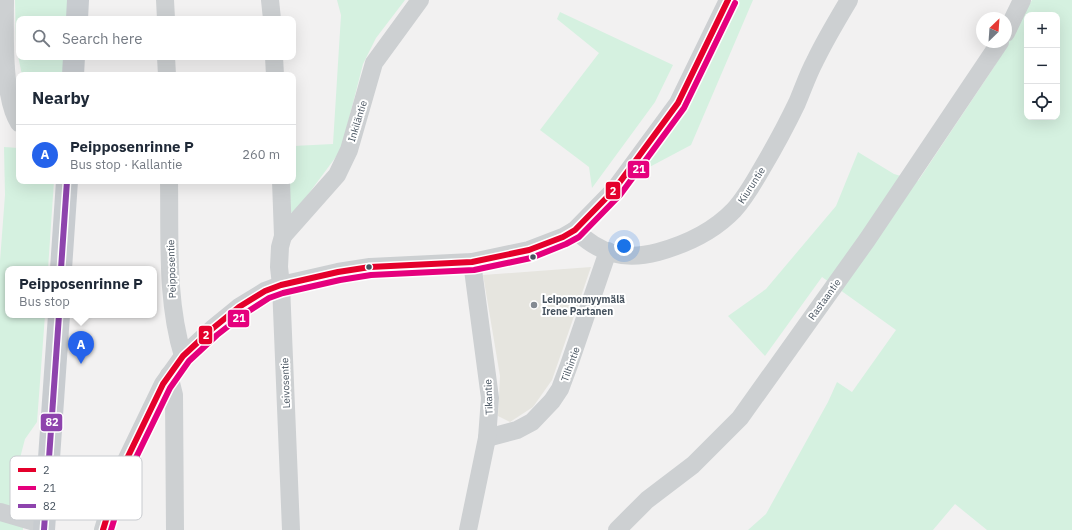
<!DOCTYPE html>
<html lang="en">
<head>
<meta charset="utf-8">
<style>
  body { margin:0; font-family:"IBM Plex Sans",sans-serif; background:#f6f6f7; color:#1f2937 }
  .controls { position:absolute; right:12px; top:12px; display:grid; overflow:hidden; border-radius:8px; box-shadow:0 4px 16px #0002 }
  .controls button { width:36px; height:36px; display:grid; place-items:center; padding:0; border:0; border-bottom:1px solid #e0e1e3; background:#fff; color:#1f2937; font:20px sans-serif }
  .compass { position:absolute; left:976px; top:12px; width:36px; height:36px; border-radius:50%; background:#fff; box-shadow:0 4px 16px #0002; rotate:25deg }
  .you { position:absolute; left:624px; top:246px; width:14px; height:14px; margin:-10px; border:3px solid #fff; border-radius:50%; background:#1a73e8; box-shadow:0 0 0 6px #1a73e833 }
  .badge { display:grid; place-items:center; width:26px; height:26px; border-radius:50%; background:#2563eb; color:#fff; font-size:13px; font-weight:700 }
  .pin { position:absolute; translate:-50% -33px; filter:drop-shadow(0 1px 2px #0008) }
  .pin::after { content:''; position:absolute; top:21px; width:14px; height:12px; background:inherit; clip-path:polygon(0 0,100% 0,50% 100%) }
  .popup { position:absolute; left:5px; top:266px; width:152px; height:52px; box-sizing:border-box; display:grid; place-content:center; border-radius:8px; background:#fff; filter:drop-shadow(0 1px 3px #0005); font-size:13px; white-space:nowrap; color:#747a83 }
  .popup b { font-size:15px; color:#1f2937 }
  .popup::after { content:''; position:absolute; left:50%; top:100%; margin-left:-8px; border:8px solid transparent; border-top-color:#fff }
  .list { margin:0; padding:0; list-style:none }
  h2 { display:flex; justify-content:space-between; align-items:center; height:52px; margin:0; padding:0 16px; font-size:17px }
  h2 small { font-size:13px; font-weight:400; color:#747a83 }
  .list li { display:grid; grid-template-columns:26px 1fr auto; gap:12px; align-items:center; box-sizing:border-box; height:60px; padding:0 16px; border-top:1px solid #e0e1e3 }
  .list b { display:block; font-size:15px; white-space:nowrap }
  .list p { margin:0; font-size:13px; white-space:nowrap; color:#747a83 }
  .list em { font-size:13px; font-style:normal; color:#747a83 }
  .icon { flex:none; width:22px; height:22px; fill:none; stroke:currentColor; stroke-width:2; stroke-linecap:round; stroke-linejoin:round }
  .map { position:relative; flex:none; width:1072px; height:530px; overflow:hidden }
  .search { position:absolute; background:#fff; box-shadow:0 4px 16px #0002; left:16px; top:16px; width:280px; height:44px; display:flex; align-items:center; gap:10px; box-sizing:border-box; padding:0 14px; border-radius:8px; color:#747a83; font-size:15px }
  .panel { position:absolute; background:#fff; box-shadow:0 4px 16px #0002; left:16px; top:72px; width:280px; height:112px; border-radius:8px }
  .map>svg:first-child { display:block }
  .commercial { fill:#e6e5df }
  .green { fill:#d5f1e0; fill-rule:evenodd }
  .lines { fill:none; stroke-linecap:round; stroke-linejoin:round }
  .minor { stroke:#cdd0d2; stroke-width:18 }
  .major { stroke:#c8ccd0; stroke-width:22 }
  .bus-1-casing { stroke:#fff; stroke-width:9 }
  .bus-2-casing { stroke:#fff; stroke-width:9 }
  .bus-3-casing { stroke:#fff; stroke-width:9 }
  .bus-1 { stroke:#e4002b; stroke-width:6 }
  .bus-2 { stroke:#e5007d; stroke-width:6 }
  .bus-3 { stroke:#8e44ad; stroke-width:6 }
  .bus-dot { fill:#47535f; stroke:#fff; stroke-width:1.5 }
  .poi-dot { fill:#838a92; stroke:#fff; stroke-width:1.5 }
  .labels { text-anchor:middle; stroke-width:4; stroke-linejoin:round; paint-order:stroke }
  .street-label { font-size:10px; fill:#47535f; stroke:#fff }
  .poi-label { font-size:10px; font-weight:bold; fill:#47535f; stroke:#fff; text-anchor:start }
  .key { fill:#fff; stroke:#c8cbcf; stroke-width:1 }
  .key-label { font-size:11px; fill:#47535f }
  .line-badge { stroke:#fff; stroke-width:1.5 }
  .badge-label { font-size:11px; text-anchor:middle; font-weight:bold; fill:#fff }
</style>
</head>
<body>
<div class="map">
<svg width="1072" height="530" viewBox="0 0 1072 530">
  <rect width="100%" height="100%" fill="#f2f1f1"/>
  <path class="commercial" d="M591,267L552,380L533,407L510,422L498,416L500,376L483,275Z"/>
  <g class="green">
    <path d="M15,0H68L67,19H19V57H65L64,75H22L16,46Z"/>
    <path d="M337,0H405L376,38L363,64L341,150L295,212L289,213L288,181H293V146L333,144L341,15Z"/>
    <path d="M735,0H753L691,145L642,171L681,114Z"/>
    <path d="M1032,0H1072V530H987L955,504L933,530H748L766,514L828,402L837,382L852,392L896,330L822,277L765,356L728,316L766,289L836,206L858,152L894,174L918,181L994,67ZM1027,15H1057V117H1027Z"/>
    <path d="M560,12L673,65L655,102L592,188L589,167L540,130L599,53L557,19Z"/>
    <path d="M4,147L19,148V181H54L48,269H8V315H45L37,422L25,439L20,458L23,493V530H0V261L5,195Z"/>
  </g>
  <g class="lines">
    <g class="minor">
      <path d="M5,0C5,31 2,97 19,123"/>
      <path d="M165,0L166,19"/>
      <path d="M270,0L272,19"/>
      <path d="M1006,33L1022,0"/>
      <path d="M166,57L167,75"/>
      <path d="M274,57L275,75"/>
      <path d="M169,181C170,240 166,300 183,356"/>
      <path d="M281,181L283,236L280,247L279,267L281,285L291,530"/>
      <path d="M575,230C600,254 624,261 658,252C687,244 713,232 734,210C745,198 753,184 761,170C774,148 786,126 797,103C803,89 808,74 815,61C825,40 837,20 849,0"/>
      <path d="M283,236L337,175L349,150L374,63L420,0"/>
      <path d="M169,375L174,395L175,530"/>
      <path d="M487,438L517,430L532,422L552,401L560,389L569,365L608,251"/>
      <path d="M0,512L45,525"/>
      <path d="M103,530L121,471L163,384L183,356L212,329L239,307L265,291L281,285L338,272L370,267L472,262L529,250L563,237L575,230L614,190L678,103L728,0"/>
      <path d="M468,530L487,438L490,398L472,262"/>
      <path d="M617,530L647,500L693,465L740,418L867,240L1000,42"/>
    </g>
    <g class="major">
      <path d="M77,19L78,0"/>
      <path d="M73,75L74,57"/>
      <path d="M61,269L67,181"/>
      <path d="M44,530L59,315"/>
    </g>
    <g class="bus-1-casing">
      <path id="bus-1" d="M103,530L121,471L163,384L183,356L212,329L239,307L265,291L281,285L338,272L370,267L472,262L529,250L563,237L575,230L614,190L678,103L728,0"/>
    </g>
    <g class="bus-2-casing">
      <path id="bus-2" d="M111,530L128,474L170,388L189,361L217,335L244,314L269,298L283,293L340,280L371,275L474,270L531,258L566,244L579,237L620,195L684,108L735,3"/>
    </g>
    <g class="bus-3-casing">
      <g id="bus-3">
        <path d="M61,269L67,181"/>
        <path d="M44,530L59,315"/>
      </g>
    </g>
    <use href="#bus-1" class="bus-1"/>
    <use href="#bus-2" class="bus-2"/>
    <use href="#bus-3" class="bus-3"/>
  </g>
  <g class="bus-dot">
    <circle cx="533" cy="257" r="3.5"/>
    <circle cx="369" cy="267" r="3.5"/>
  </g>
  <circle class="poi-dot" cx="534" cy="305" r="4"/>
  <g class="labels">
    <g class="street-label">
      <text transform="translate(357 121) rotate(-73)" y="4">Inkiläntie</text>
      <text transform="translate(751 185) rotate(-57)" y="4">Kiuruntie</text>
      <text transform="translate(171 269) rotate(-92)" y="4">Peipposentie</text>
      <text transform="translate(824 299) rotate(-54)" y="4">Rastaantie</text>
      <text transform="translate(570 364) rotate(-70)" y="4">Tilhintie</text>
      <text transform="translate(285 383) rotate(-92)" y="4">Leivosentie</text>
      <text transform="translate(488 397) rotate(-92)" y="4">Tikantie</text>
    </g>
    <g class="poi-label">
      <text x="542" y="303">Leipomomyymälä<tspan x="542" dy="12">Irene Partanen</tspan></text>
    </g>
  </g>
  <rect x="10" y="456" width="132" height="64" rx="6" class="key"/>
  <rect x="18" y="468" width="18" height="4" fill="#e4002b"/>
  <rect x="18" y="486" width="18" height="4" fill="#e5007d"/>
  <rect x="18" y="504" width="18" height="4" fill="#8e44ad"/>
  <g class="key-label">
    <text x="43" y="474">2</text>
    <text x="43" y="492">21</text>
    <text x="43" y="510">82</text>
  </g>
  <g class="line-badge">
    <rect x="627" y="160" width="23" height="19" rx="4" fill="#e5007d"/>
    <rect x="605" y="181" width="16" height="19" rx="4" fill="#e4002b"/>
    <rect x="227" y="309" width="23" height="19" rx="4" fill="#e5007d"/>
    <rect x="198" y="325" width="15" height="20" rx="4" fill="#e4002b"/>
    <rect x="40" y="413" width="23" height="19" rx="4" fill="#8e44ad"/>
  </g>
  <g class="badge-label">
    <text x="639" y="173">21</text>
    <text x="613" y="195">2</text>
    <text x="239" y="322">21</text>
    <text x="206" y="339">2</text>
    <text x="52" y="426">82</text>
  </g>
</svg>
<div class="controls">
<button>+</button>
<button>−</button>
<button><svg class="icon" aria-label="locate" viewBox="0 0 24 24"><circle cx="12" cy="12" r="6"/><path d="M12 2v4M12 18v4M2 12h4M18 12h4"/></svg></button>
</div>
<svg class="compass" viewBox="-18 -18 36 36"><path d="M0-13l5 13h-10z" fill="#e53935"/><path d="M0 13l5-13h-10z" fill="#747a83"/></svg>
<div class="you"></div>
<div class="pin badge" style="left:81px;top:364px">A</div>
<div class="popup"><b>Peipposenrinne P</b>Bus stop</div>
<div class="search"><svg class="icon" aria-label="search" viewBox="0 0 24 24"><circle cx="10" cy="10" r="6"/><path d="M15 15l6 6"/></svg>Search here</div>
<section class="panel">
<h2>Nearby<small></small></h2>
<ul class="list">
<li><span class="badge">A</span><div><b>Peipposenrinne P</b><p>Bus stop · Kallantie</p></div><em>260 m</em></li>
</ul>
</section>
</div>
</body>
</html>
